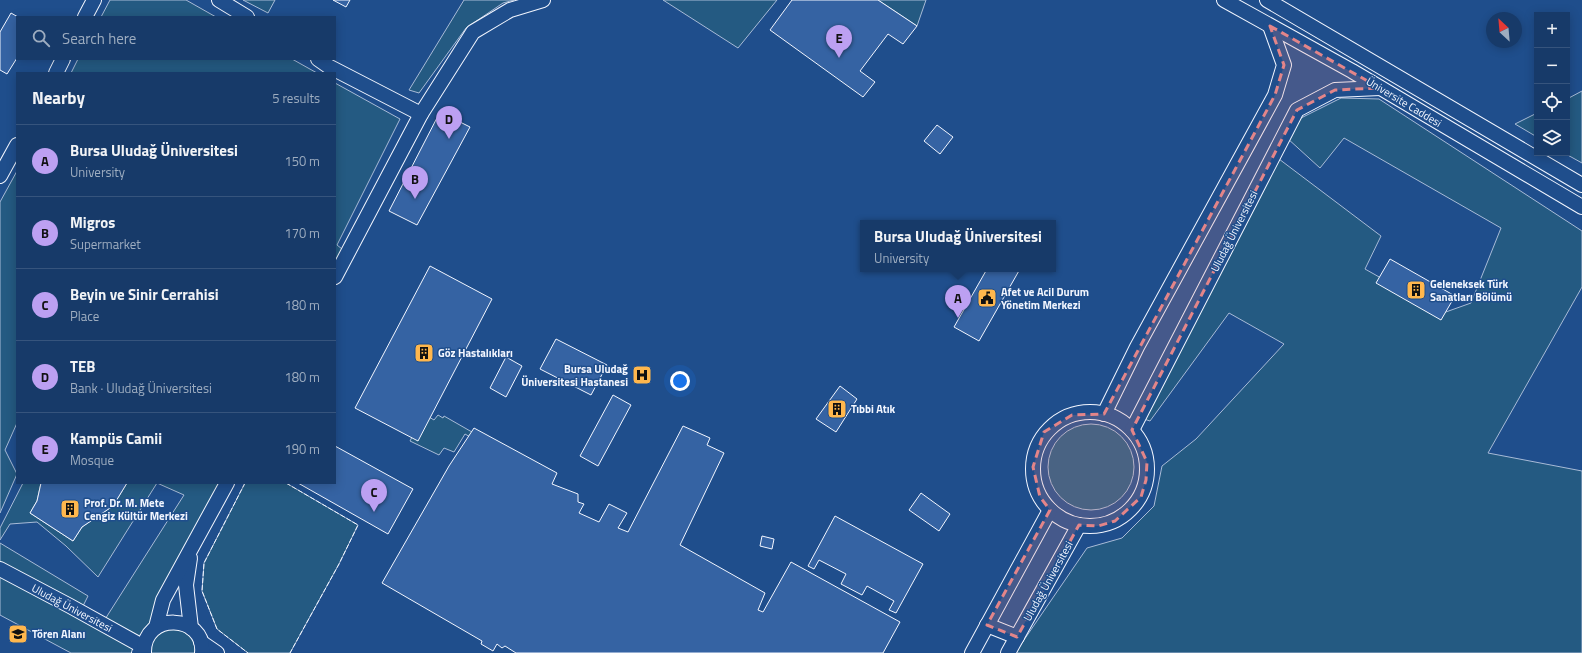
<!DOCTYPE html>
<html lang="en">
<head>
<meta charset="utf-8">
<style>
  body { margin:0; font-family:"Titillium Web",sans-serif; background:#20416f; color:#f1f3f6 }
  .controls { position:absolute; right:12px; top:12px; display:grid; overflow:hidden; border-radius:0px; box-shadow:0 2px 10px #0003 }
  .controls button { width:36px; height:36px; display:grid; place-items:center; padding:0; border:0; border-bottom:1px solid #36547d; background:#173a69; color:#f1f3f6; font:20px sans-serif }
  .compass { position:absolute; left:1486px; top:12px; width:36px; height:36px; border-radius:50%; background:#173a69; box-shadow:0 2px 10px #0003; rotate:334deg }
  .you { position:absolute; left:680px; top:381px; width:14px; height:14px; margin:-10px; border:3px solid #fff; border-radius:50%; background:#1a73e8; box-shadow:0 0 0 6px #1a73e833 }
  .badge { display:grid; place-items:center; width:26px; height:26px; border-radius:50%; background:#bca0f2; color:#111; font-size:13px; font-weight:700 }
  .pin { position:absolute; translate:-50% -33px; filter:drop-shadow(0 1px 2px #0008) }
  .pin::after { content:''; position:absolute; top:21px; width:14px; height:12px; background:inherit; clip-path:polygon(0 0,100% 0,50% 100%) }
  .popup { position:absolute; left:860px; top:220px; width:196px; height:52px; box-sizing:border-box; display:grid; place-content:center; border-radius:0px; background:#173a69; filter:drop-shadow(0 1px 3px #0005); font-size:13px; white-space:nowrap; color:#9eadc0 }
  .popup b { font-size:15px; color:#f1f3f6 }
  .popup::after { content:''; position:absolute; left:50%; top:100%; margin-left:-8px; border:8px solid transparent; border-top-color:#173a69 }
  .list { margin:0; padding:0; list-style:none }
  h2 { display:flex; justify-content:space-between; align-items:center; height:52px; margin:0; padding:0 16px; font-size:17px }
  h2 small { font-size:13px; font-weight:400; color:#9eadc0 }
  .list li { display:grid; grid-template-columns:26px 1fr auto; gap:12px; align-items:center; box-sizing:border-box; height:72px; padding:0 16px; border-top:1px solid #36547d }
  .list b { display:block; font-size:15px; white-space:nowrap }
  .list p { margin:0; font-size:13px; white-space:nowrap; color:#9eadc0 }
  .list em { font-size:13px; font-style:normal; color:#9eadc0 }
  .icon { flex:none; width:22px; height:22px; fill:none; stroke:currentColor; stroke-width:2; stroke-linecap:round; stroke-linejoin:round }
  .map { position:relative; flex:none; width:1582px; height:653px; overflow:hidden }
  .search { position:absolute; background:#173a69; box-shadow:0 2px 10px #0003; left:16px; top:16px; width:320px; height:44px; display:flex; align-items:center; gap:10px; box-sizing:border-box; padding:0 14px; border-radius:0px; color:#9eadc0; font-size:15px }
  .panel { position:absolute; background:#173a69; box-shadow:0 2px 10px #0003; left:16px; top:72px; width:320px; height:412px; border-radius:0px }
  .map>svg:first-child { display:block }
  .green { fill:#245a82; stroke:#a8bbd7 }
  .building { fill:#3563a3; stroke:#f2f6ff }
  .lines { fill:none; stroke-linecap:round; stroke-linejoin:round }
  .minor-casing { stroke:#f2f6ff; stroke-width:16 }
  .minor { stroke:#1f4e8c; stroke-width:14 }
  .fence { stroke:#f2f6ff; stroke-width:1; stroke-dasharray:5 2; stroke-linecap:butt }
  .marked { fill:#e38589; fill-opacity:0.2; stroke:#e38589; stroke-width:3; stroke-dasharray:8 5; stroke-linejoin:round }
  .labels { text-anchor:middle; stroke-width:3; stroke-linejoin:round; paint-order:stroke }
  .street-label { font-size:11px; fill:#f2f6ff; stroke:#1f4e8c }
  .poi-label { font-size:11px; font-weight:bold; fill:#f2f6ff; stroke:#1f4e8c; text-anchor:start }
</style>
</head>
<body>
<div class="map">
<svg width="1582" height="653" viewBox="0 0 1582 653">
  <rect width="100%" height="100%" fill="#1f4e8c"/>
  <g class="green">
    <path d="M110,0H186L216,17H101Z"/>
    <path d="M243,0H275L268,13Z"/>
    <path d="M464,0H514L503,3L466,28L419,93L409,90Z"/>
    <path d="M663,0H777L738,48Z"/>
    <path d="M878,0H926L917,26Z"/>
    <path d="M78,59H292L317,73H71Z"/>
    <path d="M335,83L400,119L337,245L347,253L335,277Z"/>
    <path d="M1582,91V163L1564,153H1567V99Z"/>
    <path d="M1341,98L1379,99L1582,231V287L1488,453L1582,471V653H1015L1087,548L1122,538L1154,506L1162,466L1196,439L1284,344L1229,313L1150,421L1144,419L1279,159L1381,236L1365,269L1443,313L1471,303L1501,228L1344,138L1320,168L1287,138L1297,120Z"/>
    <path d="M1537,113V137L1515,124Z"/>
    <path d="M17,171V423L5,450L17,474L0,513V202Z"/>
    <path d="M424,414L434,420L438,415L443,418L444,416L547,475L546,480L465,434L454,452L444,448L439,455L410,441Z"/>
    <circle cx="1091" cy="467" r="43"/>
    <path d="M23,483H41L37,501L30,513L73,541L82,527L113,506L127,483H157L98,577L66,546L37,522L10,524L0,540V528Z"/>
    <path d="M157,483H227L146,639L174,622L217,653H71L0,615V543L88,596L80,612L102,624L184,495Z"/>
    <path d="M245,483H286L358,525L339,564L290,653H248L217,629L202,591L204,563Z"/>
  </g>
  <g class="building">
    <path d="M333,0H350L346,7Z"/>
    <path d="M792,0H878L917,26L903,44L888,34L860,71L875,82L863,97L770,30Z"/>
    <path d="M11,13L18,17H17V58L7,74L0,70V32Z"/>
    <path d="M440,112L470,127L417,225L389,211Z"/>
    <path d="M937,125L953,137L940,154L924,141Z"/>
    <path d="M1390,259L1455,296L1441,320L1376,283Z"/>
    <path d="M430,266L492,299L418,441L355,408Z"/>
    <path d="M987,269H1020L979,341L954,327Z"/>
    <path d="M556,339L607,365L591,395L540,369Z"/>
    <path d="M506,357L522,366L506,397L490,388Z"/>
    <path d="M840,386L857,399L836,432L816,419Z"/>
    <path d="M613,395L631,405L598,466L580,456Z"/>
    <path d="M683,426L710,438L707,445L724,453L680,545L765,593L758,610L763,612L791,562L900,622L883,653H516L505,646L502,648L497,644L493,651L481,644L482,641L382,583L449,466L474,428L557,473L552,484L578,494V502L584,504L579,513L599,522L609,504L627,513L618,528L628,532Z"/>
    <path d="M335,446L413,489L388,534L298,483H335Z"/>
    <path d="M41,483H127L113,506L82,527L73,541L30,513L37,501Z"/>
    <path d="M921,493L950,514L939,531L909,510Z"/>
    <path d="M835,516L923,564L896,613L889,610L894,601L867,586L862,595L841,584L846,574L819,560L814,569L808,566Z"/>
    <path d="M762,536L774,539L772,549L760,546Z"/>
  </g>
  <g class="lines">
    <g class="minor-casing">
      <g id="minor">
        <path d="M219,0L247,17"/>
        <path d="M1224,0L1352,71L1582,207"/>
        <path d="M1267,0L1582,185"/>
        <path d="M85,17L94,0"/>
        <path d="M318,59L328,66L421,114"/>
        <path d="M56,73L63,59"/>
        <path d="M0,176L17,145"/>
        <path d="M335,277L421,114L473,32L510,10L543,0"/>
        <circle cx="1090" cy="469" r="57"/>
        <path d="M1104,414L1137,347L1275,95L1284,65L1270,26"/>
        <path d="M1132,430L1297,110L1335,90L1380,88"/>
        <path d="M190,558L186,585L191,628"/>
        <path d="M0,569L70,606L144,647L139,653"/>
        <path d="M987,625L1017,637"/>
        <path d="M156,627L163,600L227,483"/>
        <path d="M201,642L217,653"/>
        <path d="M144,653C143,611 206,614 202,653"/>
        <path d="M972,653L1050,510"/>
        <path d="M1008,653L1079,525"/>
      </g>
    </g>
    <use href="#minor" class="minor"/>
    <g class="fence">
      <path d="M245,483L204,563L202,591L217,629L248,653"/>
      <path d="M286,483L358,525L339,564L290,653"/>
    </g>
  </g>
  <path class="marked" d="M1270,26L1380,88L1335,90L1297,110L1132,430L1147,462L1146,480L1141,497L1115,521L1098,526L1079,525L1017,637L987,625L1050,510L1040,497L1033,467L1044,432L1072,415L1104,414L1275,95L1284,65Z"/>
  <defs>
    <g id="building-square" transform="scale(1)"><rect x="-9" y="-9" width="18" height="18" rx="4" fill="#ffb74d" stroke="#1f4e8c"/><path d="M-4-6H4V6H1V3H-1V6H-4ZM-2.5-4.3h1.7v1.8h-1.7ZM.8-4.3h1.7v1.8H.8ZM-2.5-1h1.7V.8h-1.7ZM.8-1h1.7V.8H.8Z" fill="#111"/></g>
    <g id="civic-square" transform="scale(1)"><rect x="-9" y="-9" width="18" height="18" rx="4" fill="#ffb74d" stroke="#1f4e8c"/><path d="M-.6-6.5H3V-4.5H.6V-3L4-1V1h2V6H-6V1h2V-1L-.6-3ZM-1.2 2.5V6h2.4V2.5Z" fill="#111"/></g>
    <g id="hospital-square" transform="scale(1)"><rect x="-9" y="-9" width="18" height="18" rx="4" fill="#ffb74d" stroke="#1f4e8c"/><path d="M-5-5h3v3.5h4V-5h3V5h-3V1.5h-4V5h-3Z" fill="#111"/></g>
    <g id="university-square" transform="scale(1)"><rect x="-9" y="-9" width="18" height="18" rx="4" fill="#ffb74d" stroke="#1f4e8c"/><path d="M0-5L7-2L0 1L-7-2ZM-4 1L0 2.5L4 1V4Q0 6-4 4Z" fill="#111"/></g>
  </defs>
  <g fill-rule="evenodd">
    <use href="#building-square" x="1416" y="290"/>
    <use href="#civic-square" x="987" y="298"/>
    <use href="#building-square" x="424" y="353"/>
    <use href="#hospital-square" x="642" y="375"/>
    <use href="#building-square" x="837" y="409"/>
    <use href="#building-square" x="70" y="509"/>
    <use href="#university-square" x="18" y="634"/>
  </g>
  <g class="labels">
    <g class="street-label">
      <text transform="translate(1404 102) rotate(31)" y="4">Üniversite Caddesi</text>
      <text transform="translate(1234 231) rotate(-63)" y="4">Uludağ Üniversitesi</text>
      <text transform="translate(1048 581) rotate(-61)" y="4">Uludağ Üniversitesi</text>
      <text transform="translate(72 608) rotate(28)" y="4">Uludağ Üniversitesi</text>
    </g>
    <g class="poi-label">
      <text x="1430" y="288">Geleneksek Türk<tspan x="1430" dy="13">Sanatları Bölümü</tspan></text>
      <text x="1001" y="296">Afet ve Acil Durum<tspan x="1001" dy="13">Yönetim Merkezi</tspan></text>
      <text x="438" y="357">Göz Hastalıkları</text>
      <text x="628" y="373" text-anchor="end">Bursa Uludağ<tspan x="628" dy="13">Üniversitesi Hastanesi</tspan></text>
      <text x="851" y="413">Tıbbi Atık</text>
      <text x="84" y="507">Prof. Dr. M. Mete<tspan x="84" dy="13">Cengiz Kültür Merkezi</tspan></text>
      <text x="32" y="638">Tören Alanı</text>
    </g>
  </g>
</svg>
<div class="controls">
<button>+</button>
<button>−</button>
<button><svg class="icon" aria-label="locate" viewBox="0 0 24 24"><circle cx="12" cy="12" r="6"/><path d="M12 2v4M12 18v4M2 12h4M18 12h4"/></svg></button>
<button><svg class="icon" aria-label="layers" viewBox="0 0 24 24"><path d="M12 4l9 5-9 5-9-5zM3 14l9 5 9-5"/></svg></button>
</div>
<svg class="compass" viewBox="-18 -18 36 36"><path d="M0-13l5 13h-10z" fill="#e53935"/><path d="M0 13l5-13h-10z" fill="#9eadc0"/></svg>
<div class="you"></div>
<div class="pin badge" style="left:958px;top:318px">A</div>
<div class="popup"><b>Bursa Uludağ Üniversitesi</b>University</div>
<div class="pin badge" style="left:415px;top:199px">B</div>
<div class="pin badge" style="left:374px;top:512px">C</div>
<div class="pin badge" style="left:449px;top:139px">D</div>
<div class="pin badge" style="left:839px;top:58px">E</div>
<div class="search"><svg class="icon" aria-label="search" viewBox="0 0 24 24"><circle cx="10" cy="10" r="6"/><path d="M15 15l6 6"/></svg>Search here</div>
<section class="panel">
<h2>Nearby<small>5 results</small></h2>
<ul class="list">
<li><span class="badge">A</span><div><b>Bursa Uludağ Üniversitesi</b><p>University</p></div><em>150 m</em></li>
<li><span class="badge">B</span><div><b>Migros</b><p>Supermarket</p></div><em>170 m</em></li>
<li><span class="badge">C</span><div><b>Beyin ve Sinir Cerrahisi</b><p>Place</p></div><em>180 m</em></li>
<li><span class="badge">D</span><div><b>TEB</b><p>Bank · Uludağ Üniversitesi</p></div><em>180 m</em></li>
<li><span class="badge">E</span><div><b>Kampüs Camii</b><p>Mosque</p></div><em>190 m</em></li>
</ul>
</section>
</div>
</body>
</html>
